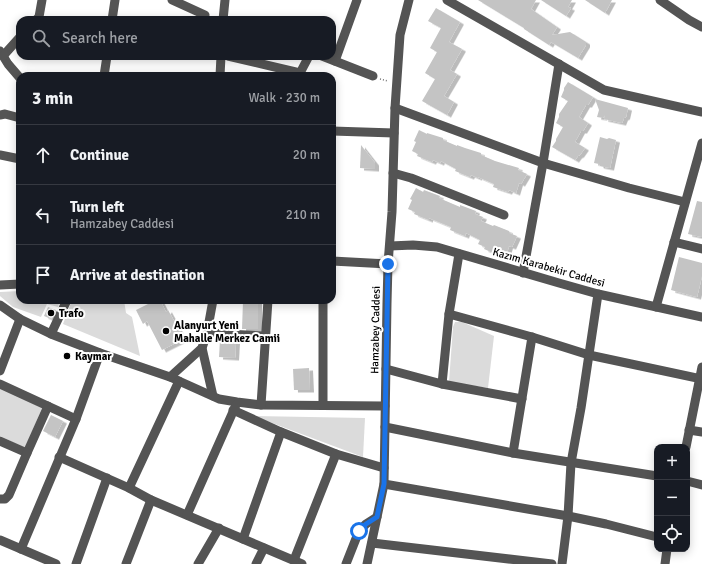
<!DOCTYPE html>
<html lang="en">
<head>
<meta charset="utf-8">
<style>
  body { margin:0; font-family:Signika,sans-serif; background:#242831; color:#f1f3f6 }
  .controls { position:absolute; right:12px; bottom:12px; display:grid; overflow:hidden; border-radius:8px; box-shadow:0 2px 10px #0003 }
  .controls button { width:36px; height:36px; display:grid; place-items:center; padding:0; border:0; border-bottom:1px solid #363941; background:#171b24; color:#f1f3f6; font:20px sans-serif }
  .stop { position:absolute; width:12px; height:12px; margin:-9px; border:3px solid #1a73e8; border-radius:50%; background:#fff }
  .stop.end { background:#1a73e8; border-color:#fff; box-shadow:0 1px 4px #0008 }
  .list { margin:0; padding:0; list-style:none }
  h2 { display:flex; justify-content:space-between; align-items:center; height:52px; margin:0; padding:0 16px; font-size:17px }
  h2 small { font-size:13px; font-weight:400; color:#9ea1a6 }
  .list li { display:grid; grid-template-columns:26px 1fr auto; gap:12px; align-items:center; box-sizing:border-box; height:60px; padding:0 16px; border-top:1px solid #363941 }
  .list b { display:block; font-size:15px; white-space:nowrap }
  .list p { margin:0; font-size:13px; white-space:nowrap; color:#9ea1a6 }
  .list em { font-size:13px; font-style:normal; color:#9ea1a6 }
  .icon { flex:none; width:22px; height:22px; fill:none; stroke:currentColor; stroke-width:2; stroke-linecap:round; stroke-linejoin:round }
  .map { position:relative; flex:none; width:702px; height:564px; overflow:hidden }
  .search { position:absolute; background:#171b24; box-shadow:0 2px 10px #0003; left:16px; top:16px; width:320px; height:44px; display:flex; align-items:center; gap:10px; box-sizing:border-box; padding:0 14px; border-radius:12px; color:#9ea1a6; font-size:15px }
  .panel { position:absolute; background:#171b24; box-shadow:0 2px 10px #0003; left:16px; top:72px; width:320px; height:232px; border-radius:12px }
  .map>svg:first-child { display:block }
  .green { fill:#dbdbdb }
  .building { fill:#c4c4c4; filter:url(#shadow) }
  .lines { fill:none; stroke-linecap:round; stroke-linejoin:round }
  .path { stroke:#767676; stroke-width:1.5; stroke-dasharray:1 2; stroke-linecap:butt }
  .minor { stroke:#545454; stroke-width:9 }
  .route { stroke:#1a73e8; stroke-width:5 }
  .poi-dot { fill:#000; stroke:#fff; stroke-width:1.5 }
  .labels { text-anchor:middle; stroke-width:4; stroke-linejoin:round; paint-order:stroke }
  .street-label { font-size:11px; fill:#000; stroke:#fff }
  .poi-label { font-size:11px; font-weight:bold; fill:#000; stroke:#fff; text-anchor:start }
</style>
</head>
<body>
<div class="map">
<svg width="702" height="564" viewBox="0 0 702 564">
  <defs>
    <filter id="shadow"><feDropShadow dx="4" dy="2.5" stdDeviation="0" flood-color="#0004"/></filter>
  </defs>
  <rect width="100%" height="100%" fill="#fff"/>
  <g class="green">
    <path d="M20,291V300H60L58,307L47,304L41,317L13,307L0,296V292Z"/>
    <path d="M72,300H124L126,313L132,317L140,356L63,324Z"/>
    <path d="M455,322H462L494,336L488,388L449,382L453,327Z"/>
    <path d="M0,387L42,408L25,448L0,436Z"/>
    <path d="M253,416L365,418L363,457Z"/>
  </g>
  <g class="building">
    <path d="M478,0H536L531,9L557,27L552,35L570,32L586,42V45L578,58L551,42L549,45L524,29V28Z"/>
    <path d="M541,0H572L568,7L571,8L566,16Z"/>
    <path d="M585,0H612L605,13Z"/>
    <path d="M436,8L460,22L449,42L462,49L450,70L457,74L444,96L454,102L447,115L422,101L435,79L425,73L437,52L430,48L441,28L428,21Z"/>
    <path d="M568,82L593,97L588,105H586L579,117L588,123L583,131H581L575,142L585,148L580,155L578,156L575,160L552,147L556,141V139L563,127L556,123L559,117V114L568,101L561,97L564,90V88Z"/>
    <path d="M595,99L628,108L626,117L624,118L622,123L604,119L605,115L603,118L597,117L599,110Z"/>
    <path d="M419,130L427,134V133L443,138V140L457,146V145L465,148L481,153V155L495,161L519,168L518,170L527,174L521,184L519,183L516,193L509,190L508,192L493,187L494,184L478,177V178L471,175L470,177L455,171L456,169L441,161L440,163L433,160L432,162L417,156L418,154L412,151L416,142L414,141Z"/>
    <path d="M600,137L607,139L609,138L616,140L610,168L600,166L599,164L594,163Z"/>
    <path d="M361,145L375,163V169L360,168Z"/>
    <path d="M416,188L423,192L424,190L440,196L439,198L460,207V205L476,211L475,214L483,217L481,221L493,226L494,225L509,231V233L517,236L512,247L509,246L506,256L499,253L498,255L484,249L485,247L478,244L480,240L466,233L465,236L450,230L451,227L429,218V220L414,214L415,212L408,209L412,200L410,199Z"/>
    <path d="M697,201L702,202V237L688,234Z"/>
    <path d="M679,257L702,263V276L697,297L671,290Z"/>
    <path d="M156,300H160L166,312L168,310L184,339L162,350L147,321L143,324L136,310Z"/>
    <path d="M243,301H258V329H242Z"/>
    <path d="M48,307L56,310L51,319L44,316Z"/>
    <path d="M220,340L236,341L235,358L219,357Z"/>
    <path d="M309,368L310,390H294L293,369Z"/>
    <path d="M51,415L63,421L55,437L43,431Z"/>
  </g>
  <g class="lines">
    <path class="path" d="M380,79L388,81"/>
    <g class="minor">
      <path d="M172,0L205,15"/>
      <path d="M447,0L604,90L702,112"/>
      <path d="M660,0L689,20L702,27"/>
      <path d="M36,20L39,17L42,0"/>
      <path d="M112,20L115,0"/>
      <path d="M223,20L225,0"/>
      <path d="M0,51L8,64L20,78"/>
      <path d="M3,56L20,37"/>
      <path d="M228,56L300,73L309,56"/>
      <path d="M322,56L373,76"/>
      <path d="M335,61L357,0"/>
      <path d="M104,76L107,56"/>
      <path d="M220,76L221,56"/>
      <path d="M395,108L543,163L629,188L685,202"/>
      <path d="M0,115L5,114L20,118"/>
      <path d="M332,131L394,133"/>
      <path d="M0,155L20,159"/>
      <path d="M393,173L411,178L504,215"/>
      <path d="M674,242L702,249"/>
      <path d="M390,246L413,245L437,247L559,283L598,294L702,317"/>
      <path d="M332,261L388,264"/>
      <path d="M523,273L543,163L559,64"/>
      <path d="M0,285L20,284"/>
      <path d="M213,300L207,333L202,348L213,396"/>
      <path d="M323,300V405"/>
      <path d="M0,305L20,319L51,334L100,353L170,377L219,399L237,402L261,405L385,406"/>
      <path d="M656,307L702,143"/>
      <path d="M449,314L532,337L589,355L702,379"/>
      <path d="M207,333L265,336"/>
      <path d="M51,334L67,300"/>
      <path d="M386,369L442,384L522,399"/>
      <path d="M0,371L20,319"/>
      <path d="M170,377L202,348"/>
      <path d="M0,384L76,419"/>
      <path d="M442,384L449,314L459,254"/>
      <path d="M261,405L268,300"/>
      <path d="M233,410L281,432L336,454L384,468"/>
      <path d="M385,427L513,453L657,476"/>
      <path d="M689,430L702,432"/>
      <path d="M0,441L27,453L48,406"/>
      <path d="M686,447L702,367"/>
      <path d="M513,453L532,337"/>
      <path d="M59,457L129,488L151,500L302,564"/>
      <path d="M687,481L702,485"/>
      <path d="M384,484L568,516L606,524L657,537"/>
      <path d="M129,488L179,381"/>
      <path d="M0,499H5L9,495L27,453"/>
      <path d="M187,515L236,405"/>
      <path d="M243,539L281,432"/>
      <path d="M0,540L56,564"/>
      <path d="M372,543L552,564"/>
      <path d="M21,549L76,419L100,353"/>
      <path d="M294,560L336,454"/>
      <path d="M76,564L107,478"/>
      <path d="M126,564L151,500"/>
      <path d="M198,564L219,528"/>
      <path d="M256,564L264,548"/>
      <path d="M346,564L359,531L366,524L377,517"/>
      <path d="M367,564L384,484L387,303L388,264L392,212L395,108L400,35L409,0"/>
      <path d="M562,564L568,516L571,463L581,408L598,294"/>
      <path d="M665,564L667,549"/>
    </g>
  </g>
  <g class="lines">
    <path class="route" d="M359,531L366,524L377,517L384,484L388,264"/>
  </g>
  <g class="poi-dot">
    <circle cx="51" cy="313" r="4"/>
    <circle cx="166" cy="331" r="4"/>
    <circle cx="67" cy="356" r="4"/>
  </g>
  <g class="labels">
    <g class="street-label">
      <text transform="translate(549 267) rotate(16)" y="4">Kazım Karabekir Caddesi</text>
      <text transform="translate(375 330) rotate(-89)" y="4">Hamzabey Caddesi</text>
    </g>
    <g class="poi-label">
      <text x="59" y="317">Trafo</text>
      <text x="174" y="329">Alanyurt Yeni<tspan x="174" dy="13">Mahalle Merkez Camii</tspan></text>
      <text x="75" y="360">Kaymar</text>
    </g>
  </g>
</svg>
<div class="controls">
<button>+</button>
<button>−</button>
<button><svg class="icon" aria-label="locate" viewBox="0 0 24 24"><circle cx="12" cy="12" r="6"/><path d="M12 2v4M12 18v4M2 12h4M18 12h4"/></svg></button>
</div>
<div class="stop" style="left:359px;top:531px"></div>
<div class="stop end" style="left:388px;top:264px"></div>
<div class="search"><svg class="icon" aria-label="search" viewBox="0 0 24 24"><circle cx="10" cy="10" r="6"/><path d="M15 15l6 6"/></svg>Search here</div>
<section class="panel">
<h2>3 min<small>Walk · 230 m</small></h2>
<ul class="list">
<li><svg class="icon" aria-label="ahead" viewBox="0 0 24 24"><path d="M12 20V5M6 11l6-6 6 6"/></svg><div><b>Continue</b></div><em>20 m</em></li>
<li><svg class="icon" aria-label="left" viewBox="0 0 24 24"><path d="M17 20v-9H6M10 6l-5 5 5 5"/></svg><div><b>Turn left</b><p>Hamzabey Caddesi</p></div><em>210 m</em></li>
<li><svg class="icon" aria-label="arrive" viewBox="0 0 24 24"><path d="M6 21V4h12l-3 4 3 4H6"/></svg><div><b>Arrive at destination</b></div></li>
</ul>
</section>
</div>
</body>
</html>
